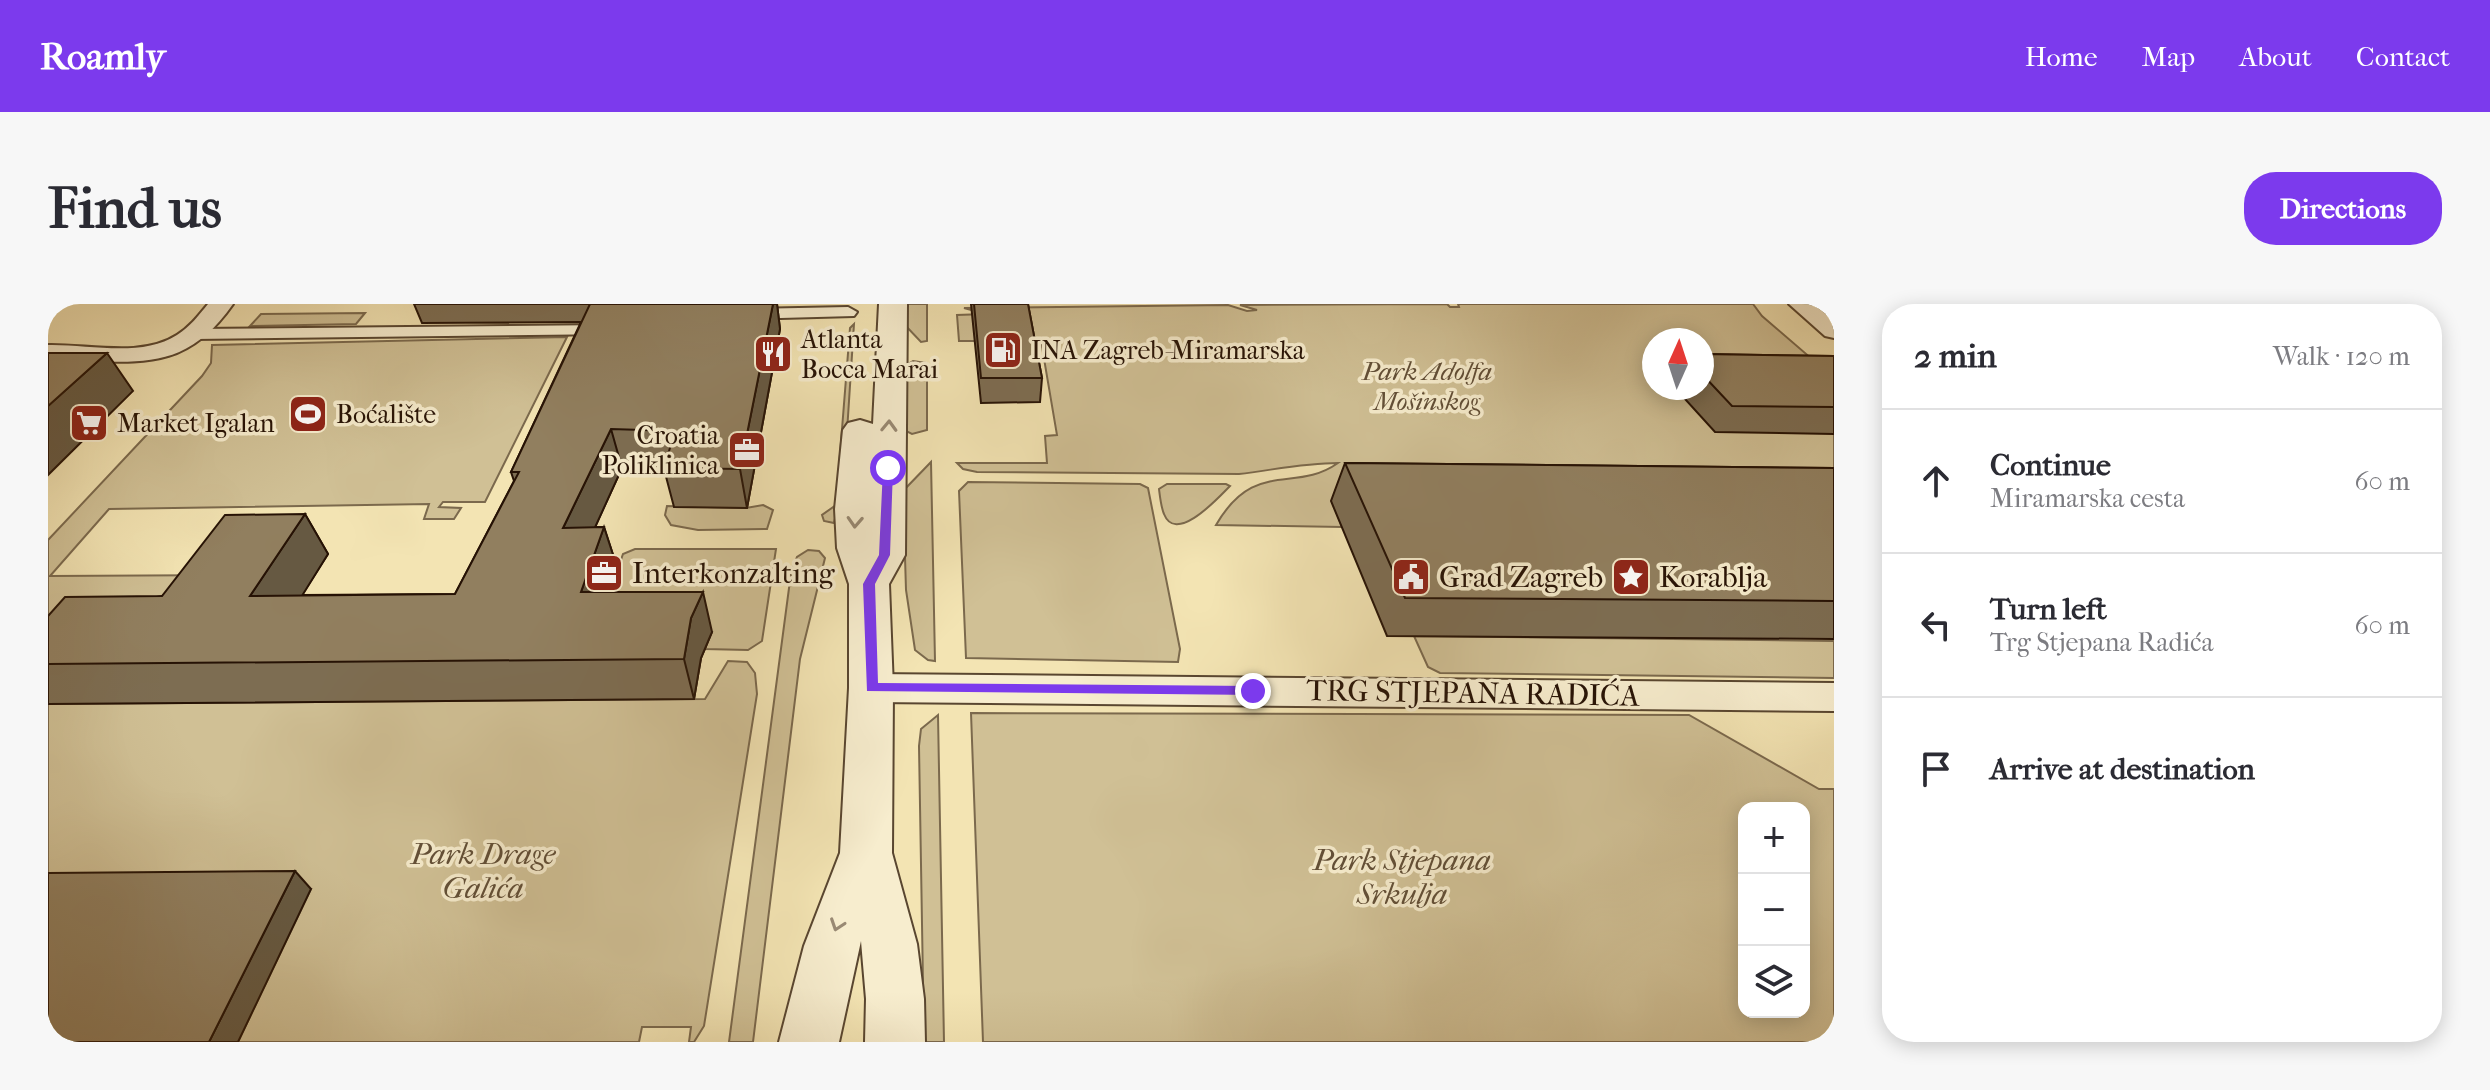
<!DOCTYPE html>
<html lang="en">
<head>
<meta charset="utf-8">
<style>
  body { margin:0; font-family:"IM FELL French Canon",serif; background:#f7f7f7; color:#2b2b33 }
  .controls { position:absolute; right:24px; bottom:24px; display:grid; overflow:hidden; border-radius:16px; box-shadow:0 4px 20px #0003 }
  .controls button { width:72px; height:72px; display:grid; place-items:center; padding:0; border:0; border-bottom:2px solid #e1e1e2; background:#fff; color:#2b2b33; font:40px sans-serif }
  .compass { position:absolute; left:1594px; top:24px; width:72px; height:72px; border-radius:50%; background:#fff; box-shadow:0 4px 20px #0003; rotate:3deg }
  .stop { position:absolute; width:24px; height:24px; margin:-18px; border:6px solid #7c3aed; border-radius:50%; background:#fff }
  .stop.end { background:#7c3aed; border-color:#fff; box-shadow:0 2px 8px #0008 }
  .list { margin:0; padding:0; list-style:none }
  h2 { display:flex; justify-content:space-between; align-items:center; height:104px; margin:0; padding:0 32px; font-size:34px }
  h2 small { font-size:26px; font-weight:400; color:#7c7c81 }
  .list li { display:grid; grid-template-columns:52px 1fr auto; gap:24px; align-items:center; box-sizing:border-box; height:144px; padding:0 32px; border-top:2px solid #e1e1e2 }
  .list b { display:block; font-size:30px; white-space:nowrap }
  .list p { margin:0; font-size:26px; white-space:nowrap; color:#7c7c81 }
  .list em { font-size:26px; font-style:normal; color:#7c7c81 }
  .icon { flex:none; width:44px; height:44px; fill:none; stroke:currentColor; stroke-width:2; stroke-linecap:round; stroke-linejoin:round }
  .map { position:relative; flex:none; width:1786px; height:738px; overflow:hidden; border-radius:32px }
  header { display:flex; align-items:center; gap:48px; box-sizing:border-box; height:112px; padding:0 40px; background:#7c3aed; color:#fff }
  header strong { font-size:38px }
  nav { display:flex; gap:44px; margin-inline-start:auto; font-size:28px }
  .intro { display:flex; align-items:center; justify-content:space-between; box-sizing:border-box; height:192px; padding:0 48px }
  h1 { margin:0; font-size:56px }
  .button { padding:20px 36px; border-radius:32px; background:#7c3aed; color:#fff; font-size:28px; font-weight:700 }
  main { display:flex; gap:48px; padding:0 48px }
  aside { flex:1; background:#fff; border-radius:32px; box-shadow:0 4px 20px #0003 }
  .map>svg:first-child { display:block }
  .green { fill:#d0c095; stroke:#7b694d; stroke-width:2; fill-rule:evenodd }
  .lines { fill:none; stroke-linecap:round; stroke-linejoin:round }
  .pedestrian-casing { stroke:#594630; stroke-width:4 }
  .minor-casing { stroke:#594630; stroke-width:4 }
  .tertiary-casing { stroke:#594630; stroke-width:4 }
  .pedestrian { fill:#f7edce; fill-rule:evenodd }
  .minor { fill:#f7edce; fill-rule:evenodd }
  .tertiary { fill:#f7edce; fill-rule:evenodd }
  .wall { fill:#7d6d52; stroke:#261205; stroke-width:2 }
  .shaded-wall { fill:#665942; stroke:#261205; stroke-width:2 }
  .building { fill:#917f5f; stroke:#261205; stroke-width:2 }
  .oneway { stroke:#998a74 }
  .route { fill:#7c3aed }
  .labels { text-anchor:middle; stroke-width:7; stroke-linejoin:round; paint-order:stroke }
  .far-poi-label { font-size:26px; fill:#261205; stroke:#f7edce; text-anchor:start }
  .far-park-label { font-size:26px; font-style:italic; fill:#624f37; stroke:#f7edce }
  .poi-label { font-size:30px; fill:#261205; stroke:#f7edce; text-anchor:start }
  .street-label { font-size:30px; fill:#261205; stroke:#f7edce }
  .park-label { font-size:30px; font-style:italic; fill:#624f37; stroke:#f7edce }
</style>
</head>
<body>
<header>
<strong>Roamly</strong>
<nav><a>Home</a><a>Map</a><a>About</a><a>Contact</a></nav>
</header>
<div class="intro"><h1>Find us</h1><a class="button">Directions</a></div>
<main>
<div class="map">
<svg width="1786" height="738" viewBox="0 0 1786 738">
  <rect width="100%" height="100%" fill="#f3e4b3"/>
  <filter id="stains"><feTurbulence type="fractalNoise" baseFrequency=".0025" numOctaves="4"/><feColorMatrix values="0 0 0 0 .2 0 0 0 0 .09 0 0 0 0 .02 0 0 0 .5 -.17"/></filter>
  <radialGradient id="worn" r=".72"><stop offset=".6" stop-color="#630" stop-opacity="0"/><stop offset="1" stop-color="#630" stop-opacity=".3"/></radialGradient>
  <g class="green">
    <path d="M856,0H879V37L873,38L856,20Z"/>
    <path d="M1399,0L1402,3H1411L1410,0H1705L1714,12L1786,74V167L1284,197L1294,223L1168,221C1207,154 1246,190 1290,159C1256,159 1225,166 1191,170L929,168L915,165L909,159H999L997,132L1009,131L993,37H911L909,11L938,10L916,4L1180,1L1199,7L1209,6L1192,1ZM1606,36H1654V84H1606Z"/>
    <path d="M317,9L308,20L202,22L213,10Z"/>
    <path d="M806,20L796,174L786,219L776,217L774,211L788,201L802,24Z"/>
    <path d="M519,33L437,198H395L391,203L413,204L406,215H376L381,200L61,205L2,272L188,271L0,393V236L154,72L163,59L164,41Z"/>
    <path d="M865,57L879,59V126L864,130L854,125L855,63Z"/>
    <path d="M883,158L887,357L880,356L867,346L858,286L855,187Z"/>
    <path d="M920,178L1092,180L1100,184L1132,345L1130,358L918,354L911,187Z"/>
    <path d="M1119,180H1178L1182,182C1171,193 1128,241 1116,210C1113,203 1112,193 1111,185Z"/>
    <path d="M715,201L725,206L719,225L650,226L623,221L617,211L619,202L698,204Z"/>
    <path d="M587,245H728L714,337L700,346L657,345L660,328H548L575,250Z"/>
    <path d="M760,246L771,247L777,254L752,355L705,738H681L743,269L749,253Z"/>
    <path d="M1366,332L1786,337V374L1392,369L1380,363Z"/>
    <path d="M680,357L699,358L707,369L709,390L656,722L646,738H641L643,723H594L591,738H190L263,585L0,588V400L657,395Z"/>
    <path d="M923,409L1641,411L1771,485H1786V738H935ZM1696,504H1756V708H1696Z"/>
    <path d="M890,411L896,738H876L871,442L873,425Z"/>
  </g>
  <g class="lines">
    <g class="pedestrian-casing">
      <g id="pedestrian">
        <path d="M800,3L809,8L806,12L696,15L687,10L696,5Z"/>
        <path d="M563,21L569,22L572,26L569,30L146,35L137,30L146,25Z"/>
      </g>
    </g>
    <g class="minor-casing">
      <g id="minor">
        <path d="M160,0H185C132,76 80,54 0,57V41C40,40 94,54 129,31C142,23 151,11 160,0Z"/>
        <path d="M1741,0H1767L1786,15V34L1777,32Z"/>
        <path d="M823,370L1786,379V407L823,398L810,394L805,384L810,374Z"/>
      </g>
    </g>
    <g class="tertiary-casing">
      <path id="tertiary" d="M831,0H859L857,251L841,280L845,384L844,549L869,640L876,695L877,738H817L818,695L813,637L791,738H731L756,642L792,549L801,384V280L789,244L787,205L795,126L800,119L812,116L825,120Z"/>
    </g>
    <use href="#pedestrian" class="pedestrian"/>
    <use href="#minor" class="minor"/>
    <use href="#tertiary" class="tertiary"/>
  </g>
  <g class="wall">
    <path d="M366,0H729L732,25L699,204L626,203L616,165L574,164L547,223H556L569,263L560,288L664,328L653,354L646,395L0,400V312L114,292L257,210L280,250L254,291L407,290L466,177L463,168L533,18L374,19Z"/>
    <path d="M923,0H980L994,74L992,98L933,99Z"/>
    <path d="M1654,50L1786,52V130L1667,128L1627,84H1654Z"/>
    <path d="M1297,159L1786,164V335L1339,332L1283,197Z"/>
  </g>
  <g class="shaded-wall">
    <path d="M725,0H729L732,25L699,204L692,165Z"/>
    <path d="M59,49L85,87L0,171V102Z"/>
    <path d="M563,125L574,164L529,263L515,224Z"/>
    <path d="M257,210L280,250L229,332L202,292Z"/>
    <path d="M556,223L569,263L548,328L533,288Z"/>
    <path d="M655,288L664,328L653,354L646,395L636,355L643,314Z"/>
    <path d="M247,567L263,585L190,738H161Z"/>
  </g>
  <g class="building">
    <path d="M542,0H725L692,165L616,164L627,127L563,125L515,224L556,223L533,288H655L643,314L636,355L0,360V312L17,293L114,292L177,211L257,210L202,292L407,290L471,168H463Z"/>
    <path d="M926,0H980L994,74H933Z"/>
    <path d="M0,49H59L0,102Z"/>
    <path d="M1654,50L1786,52V103L1684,102L1654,70Z"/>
    <path d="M1297,159L1786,164V297L1357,294Z"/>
    <path d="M247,567L161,738H0V569Z"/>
  </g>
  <defs><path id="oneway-chevron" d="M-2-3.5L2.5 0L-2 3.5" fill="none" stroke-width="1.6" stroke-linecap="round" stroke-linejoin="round" transform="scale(2)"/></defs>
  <g class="oneway">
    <use href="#oneway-chevron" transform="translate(841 122) rotate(-88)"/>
    <use href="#oneway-chevron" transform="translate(807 218) rotate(93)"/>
    <use href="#oneway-chevron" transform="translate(789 621) rotate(109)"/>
  </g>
  <path class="route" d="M840,160L845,164L842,251L827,280L830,379L1205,382L1211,387L1209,391L819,387L815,280L831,251L835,164Z"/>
  <defs>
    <g id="fuel-square" transform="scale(2)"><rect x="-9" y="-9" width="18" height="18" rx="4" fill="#8f2418" stroke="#f7edce"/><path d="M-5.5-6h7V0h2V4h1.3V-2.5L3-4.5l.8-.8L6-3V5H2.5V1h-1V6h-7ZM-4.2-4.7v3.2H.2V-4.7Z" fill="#fff"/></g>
    <g id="restaurant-square" transform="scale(2)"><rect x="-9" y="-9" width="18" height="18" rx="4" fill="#8f2418" stroke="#f7edce"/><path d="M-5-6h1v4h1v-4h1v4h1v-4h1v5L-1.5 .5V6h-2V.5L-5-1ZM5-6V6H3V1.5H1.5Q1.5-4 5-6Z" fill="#fff"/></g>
    <g id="stadium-square" transform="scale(2)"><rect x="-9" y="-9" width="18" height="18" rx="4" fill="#8f2418" stroke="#f7edce"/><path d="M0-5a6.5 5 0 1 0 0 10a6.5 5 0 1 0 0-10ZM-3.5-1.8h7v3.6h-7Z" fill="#fff"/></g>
    <g id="supermarket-square" transform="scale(2)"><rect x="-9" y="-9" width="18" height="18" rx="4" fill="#8f2418" stroke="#f7edce"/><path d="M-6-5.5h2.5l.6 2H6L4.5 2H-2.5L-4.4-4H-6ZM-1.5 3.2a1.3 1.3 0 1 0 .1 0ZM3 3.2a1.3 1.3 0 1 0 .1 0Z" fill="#fff"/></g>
    <g id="office-square" transform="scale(2)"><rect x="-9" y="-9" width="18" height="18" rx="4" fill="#8f2418" stroke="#f7edce"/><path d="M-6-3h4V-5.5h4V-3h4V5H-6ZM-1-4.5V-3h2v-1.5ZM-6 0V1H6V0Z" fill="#fff"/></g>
    <g id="civic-square" transform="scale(2)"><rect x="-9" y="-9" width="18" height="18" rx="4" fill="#8f2418" stroke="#f7edce"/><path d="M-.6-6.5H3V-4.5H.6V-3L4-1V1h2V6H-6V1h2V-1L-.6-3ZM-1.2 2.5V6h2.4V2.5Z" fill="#fff"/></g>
    <g id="sight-square" transform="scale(2)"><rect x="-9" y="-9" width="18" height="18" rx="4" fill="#8f2418" stroke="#f7edce"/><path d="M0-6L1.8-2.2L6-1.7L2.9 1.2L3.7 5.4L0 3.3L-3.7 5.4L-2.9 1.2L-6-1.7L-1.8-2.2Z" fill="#fff"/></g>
  </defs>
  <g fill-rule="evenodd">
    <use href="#fuel-square" x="955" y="46"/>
    <use href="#restaurant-square" x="725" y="50"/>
    <use href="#stadium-square" x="260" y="110"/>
    <use href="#supermarket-square" x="41" y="119"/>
    <use href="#office-square" x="699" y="146"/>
    <use href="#office-square" x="556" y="269"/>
    <use href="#civic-square" x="1363" y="273"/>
    <use href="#sight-square" x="1583" y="273"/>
  </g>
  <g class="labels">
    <g class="far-poi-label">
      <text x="753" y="44">Atlanta<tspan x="753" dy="30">Bocca Marai</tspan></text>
      <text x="983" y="55">INA Zagreb-Miramarska</text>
      <text x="288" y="119">Boćalište</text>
      <text x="69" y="128">Market Igalan</text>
      <text x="671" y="140" text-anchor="end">Croatia<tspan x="671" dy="30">Poliklinica</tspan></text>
    </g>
    <g class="far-park-label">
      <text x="1379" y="76">Park Adolfa<tspan x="1379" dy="30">Mošinskog</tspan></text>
    </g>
    <g class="poi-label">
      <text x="584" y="279">Interkonzalting</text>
      <text x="1391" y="283">Grad Zagreb</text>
      <text x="1611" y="283">Korablja</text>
    </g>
    <g class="street-label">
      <text transform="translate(1425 389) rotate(1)" y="10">TRG STJEPANA RADIĆA</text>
    </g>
    <g class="park-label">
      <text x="435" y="560">Park Drage<tspan x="435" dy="34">Galića</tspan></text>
      <text x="1354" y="566">Park Stjepana<tspan x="1354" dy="34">Srkulja</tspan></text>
    </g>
  </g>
  <rect width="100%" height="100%" filter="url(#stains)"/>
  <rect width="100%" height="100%" fill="url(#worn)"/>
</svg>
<div class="controls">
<button>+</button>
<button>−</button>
<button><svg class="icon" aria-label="layers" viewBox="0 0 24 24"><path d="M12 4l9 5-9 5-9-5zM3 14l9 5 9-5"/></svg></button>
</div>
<svg class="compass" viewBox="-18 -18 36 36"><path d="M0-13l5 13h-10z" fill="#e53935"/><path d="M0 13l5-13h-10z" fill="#7c7c81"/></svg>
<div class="stop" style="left:840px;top:164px"></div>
<div class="stop end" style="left:1205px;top:387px"></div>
</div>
<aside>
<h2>2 min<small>Walk · 120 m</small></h2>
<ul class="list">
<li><svg class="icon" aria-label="ahead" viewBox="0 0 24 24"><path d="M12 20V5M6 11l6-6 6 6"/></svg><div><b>Continue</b><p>Miramarska cesta</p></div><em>60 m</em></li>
<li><svg class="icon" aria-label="left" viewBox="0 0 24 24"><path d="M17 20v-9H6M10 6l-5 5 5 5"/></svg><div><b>Turn left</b><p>Trg Stjepana Radića</p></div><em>60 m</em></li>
<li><svg class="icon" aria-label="arrive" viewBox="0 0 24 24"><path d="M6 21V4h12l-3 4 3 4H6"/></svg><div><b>Arrive at destination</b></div></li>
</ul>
</aside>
</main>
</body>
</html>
